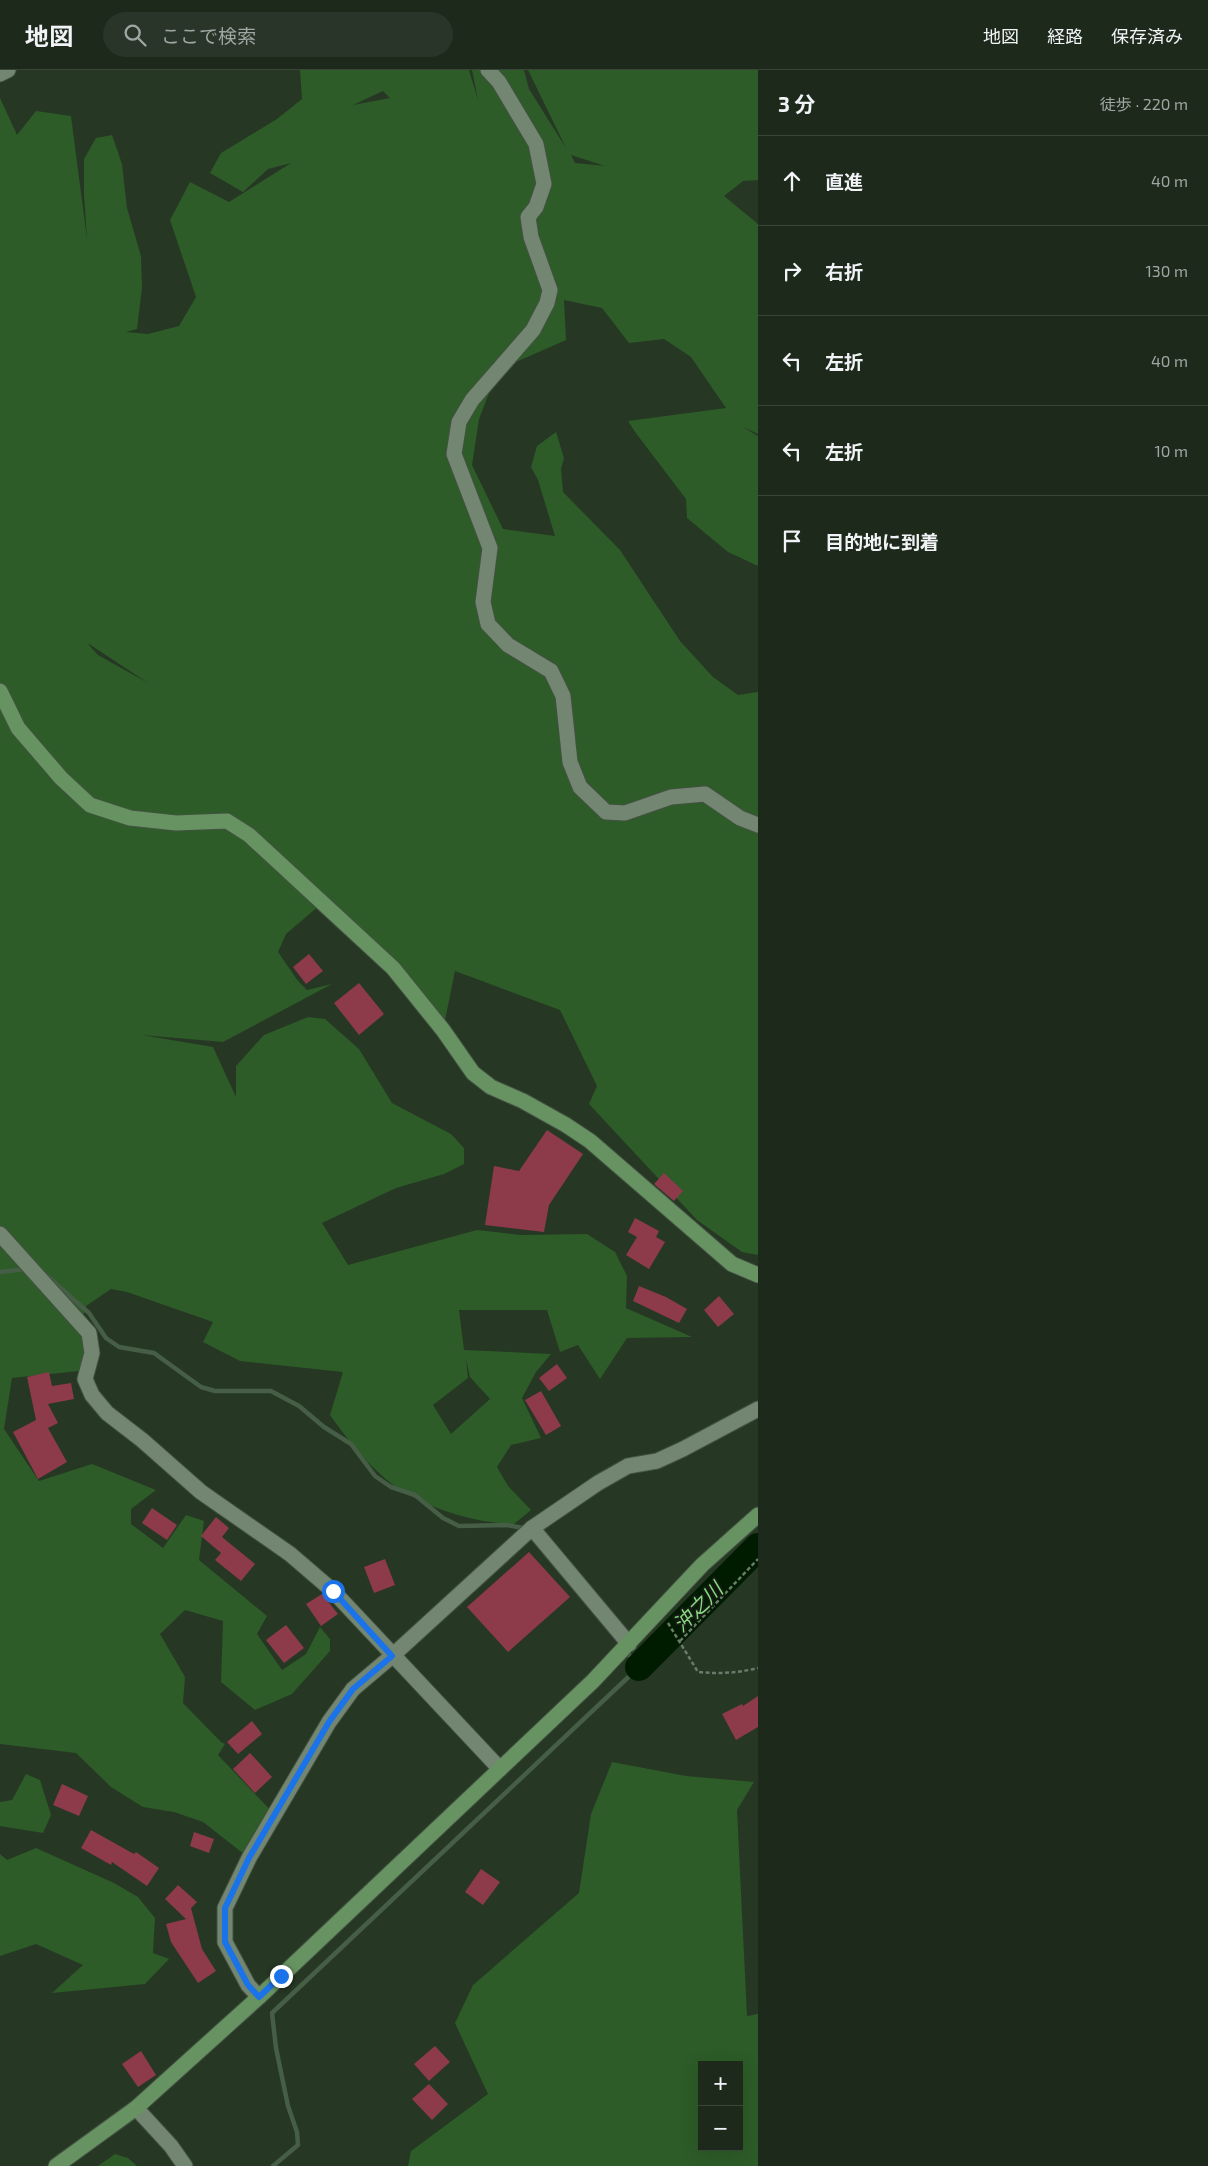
<!DOCTYPE html>
<html lang="ja">
<head>
<meta charset="utf-8">
<style>
  body { margin:0; font-family:"Exo 2","Noto Sans JP",sans-serif; background:#293528; color:#f1f3f6 }
  .controls { position:absolute; right:15px; bottom:15px; display:grid; overflow:hidden; border-radius:0px; box-shadow:0 5px 20px #0002 }
  .controls button { width:45px; height:45px; display:grid; place-items:center; padding:0; border:0; border-bottom:1px solid #3a453a; background:#1c291b; color:#f1f3f6; font:25px sans-serif }
  .stop { position:absolute; width:15px; height:15px; margin:-11px; border:4px solid #1a73e8; border-radius:50%; background:#fff }
  .stop.end { background:#1a73e8; border-color:#fff; box-shadow:0 1px 5px #0008 }
  .list { margin:0; padding:0; list-style:none }
  h2 { display:flex; justify-content:space-between; align-items:center; height:65px; margin:0; padding:0 20px; font-size:21px }
  h2 small { font-size:16px; font-weight:400; color:#a0a6a3 }
  .list li { display:grid; grid-template-columns:32px 1fr auto; gap:15px; align-items:center; box-sizing:border-box; height:90px; padding:0 20px; border-top:1px solid #3a453a }
  .list b { display:block; font-size:19px; white-space:nowrap }
  .list em { font-size:16px; font-style:normal; color:#a0a6a3 }
  .icon { flex:none; width:28px; height:28px; fill:none; stroke:currentColor; stroke-width:2; stroke-linecap:round; stroke-linejoin:round }
  .map { position:relative; flex:none; width:758px; height:2096px; overflow:hidden }
  header { display:flex; align-items:center; gap:30px; box-sizing:border-box; height:70px; padding:0 25px; background:#1c291b; border-bottom:1px solid #3a453a }
  header strong { font-size:24px }
  nav { display:flex; gap:28px; margin-inline-start:auto; font-size:18px }
  .search { width:350px; height:45px; background:#293528; display:flex; align-items:center; gap:12px; box-sizing:border-box; padding:0 18px; border-radius:28px; color:#a0a6a3; font-size:19px }
  main { display:flex }
  aside { flex:1; background:#1c291b }
  .map>svg:first-child { display:block }
  .green { fill:#2d5c28; fill-rule:evenodd }
  .lines { fill:none; stroke-linecap:round; stroke-linejoin:round }
  .stream { stroke:#465d46; stroke-width:4.5 }
  .river { stroke:#001c00; stroke-width:28 }
  .building { fill:#8d3a4b }
  .street-casing { stroke:#435242; stroke-width:17 }
  .secondary-casing { stroke:#435242; stroke-width:17 }
  .path { stroke:#6b7a6a; stroke-width:2.5; stroke-dasharray:4 2.5; stroke-linecap:butt }
  .street { stroke:#738671; stroke-width:15 }
  .secondary { stroke:#679262; stroke-width:15 }
  .route { stroke:#1a73e8; stroke-width:6 }
  .labels { text-anchor:middle; stroke-width:4; stroke-linejoin:round; paint-order:stroke }
  .water-label { font-size:20px; font-style:italic; fill:#89d880; stroke:#141c13 }
</style>
</head>
<body>
<header>
<strong>地図</strong>
<div class="search"><svg class="icon" aria-label="search" viewBox="0 0 24 24"><circle cx="10" cy="10" r="6"/><path d="M15 15l6 6"/></svg>ここで検索</div>
<nav><a>地図</a><a>経路</a><a>保存済み</a></nav>
</header>
<main>
<div class="map">
<svg width="758" height="2096" viewBox="0 0 758 2096">
  <rect width="100%" height="100%" fill="#263724"/>
  <g class="green">
    <path d="M300,0H469L478,30L472,0H524L529,19L566,78L528,0H758V110L743,111L724,126L758,154V364L743,357L758,366V496L728,482L687,448L686,429L635,362L628,351L726,338L691,287L664,269L629,273L602,238L564,230L566,270L498,300L479,349L472,395L503,459L555,466L538,410L531,397L537,376L556,362L564,388L561,399L563,422L620,480L680,571L713,607L738,625L758,622V1185L742,1182L697,1150L589,1034L597,1016L560,940L455,901L443,960L320,835L286,864L278,882L298,911L307,920L332,914L223,972L142,965L213,977L236,1027V996L264,965L308,947L325,949L359,979L392,1033L451,1064L464,1078V1094L444,1104L396,1118L322,1153L348,1195L477,1160L521,1165L587,1164L615,1182L627,1206L626,1238L692,1267L627,1268L600,1309L578,1275L560,1282L547,1240H459L464,1280L551,1284L536,1302L522,1328L541,1368L511,1375L497,1397L508,1416L531,1440L514,1454C478,1453 439,1442 407,1424C378,1408 349,1372 330,1345L343,1302L240,1291L203,1272L213,1252L127,1222L111,1219L86,1236L83,1247L88,1300L12,1308L4,1359L39,1411L92,1394L156,1420L131,1439V1454L163,1478L186,1445L204,1451L199,1490L267,1546L257,1564L282,1600L306,1584L320,1557L330,1569V1581L292,1624L255,1640L221,1612L223,1551L185,1540L160,1564L185,1607L183,1633L221,1672L225,1674L218,1685L275,1745L249,1788L203,1752L174,1742L143,1737L111,1717L76,1683L0,1674V28L17,65L36,41L71,46L87,169L84,125V89L96,68L112,65L122,94L127,138L141,186L142,218L137,259L126,262L148,264L179,256L196,227L170,150L190,112L229,132L291,93L268,99L243,122L210,103L221,83L277,49L302,29ZM383,21L390,28L353,35ZM571,85L605,96H606L575,93ZM88,574H89L148,613L98,585ZM466,1289L470,1307L490,1329L451,1364L433,1335L468,1308Z"/>
    <path d="M612,1692L686,1706L754,1712L737,1740L747,1946L758,1944V2096H408L411,2081L488,2024L455,1953L473,1915L579,1823L591,1744ZM702,1995H739V2077H702Z"/>
    <path d="M26,1704L40,1710L51,1745L43,1763L0,1756V1732L12,1730Z"/>
    <path d="M36,1778L114,1813L138,1827L155,1848L153,1883L169,1889L145,1914L52,1923L83,1895L36,1874L0,1886V1784L7,1790Z"/>
    <path d="M115,2084L128,2088L137,2096H98Z"/>
  </g>
  <g class="lines">
    <g class="stream">
      <path d="M0,1202L26,1199"/>
      <path d="M47,1206L89,1243L106,1268L119,1277L154,1283L201,1317L215,1321H271L299,1336L324,1357L351,1374L375,1406L391,1417L415,1425L443,1448L459,1456L507,1455L523,1458L525,1461"/>
      <path d="M273,2096L298,2075L297,2062L288,2036L276,1978L272,1943L639,1597L625,1580"/>
    </g>
    <path class="river" d="M639,1597L758,1477"/>
  </g>
  <g class="building">
    <path d="M309,884L323,901L306,914L293,897Z"/>
    <path d="M359,913L384,944L359,965L334,933Z"/>
    <path d="M547,1060L583,1084L549,1135L544,1162L485,1155L494,1096L519,1101Z"/>
    <path d="M664,1103L683,1121L674,1131L654,1114Z"/>
    <path d="M635,1148L659,1161L656,1167L665,1172L649,1199L626,1185L637,1167L628,1162Z"/>
    <path d="M639,1216L666,1227L687,1239L679,1253L633,1231Z"/>
    <path d="M719,1226L734,1244L718,1257L704,1240Z"/>
    <path d="M557,1294L567,1308L549,1321L539,1308Z"/>
    <path d="M49,1302L52,1316L71,1313L74,1329L48,1334L58,1353L48,1358L67,1392L38,1409L13,1362L36,1350L27,1307Z"/>
    <path d="M541,1321L561,1356L546,1365L525,1330Z"/>
    <path d="M152,1438L177,1455L167,1470L142,1453Z"/>
    <path d="M216,1447L229,1458L222,1467L255,1494L241,1511L215,1490L221,1483L201,1466Z"/>
    <path d="M529,1482L570,1527L508,1582L467,1537Z"/>
    <path d="M385,1489L395,1515L374,1523L364,1497Z"/>
    <path d="M322,1524L338,1544L321,1556L306,1534Z"/>
    <path d="M286,1555L304,1578L284,1593L266,1570Z"/>
    <path d="M758,1626V1657L736,1670L722,1644L742,1634L743,1636Z"/>
    <path d="M252,1651L262,1664L238,1684L227,1672Z"/>
    <path d="M250,1683L272,1707L255,1723L233,1699Z"/>
    <path d="M62,1714L88,1726L79,1746L53,1735Z"/>
    <path d="M91,1760L134,1784L136,1782L159,1798L147,1816L112,1792L111,1795L81,1778Z"/>
    <path d="M194,1762L214,1769L209,1783L190,1776Z"/>
    <path d="M481,1799L500,1812L483,1835L465,1822Z"/>
    <path d="M178,1815L197,1832L191,1838L202,1879L216,1901L198,1913L171,1872L166,1854L186,1849L165,1829Z"/>
    <path d="M435,1976L450,1992L429,2011L414,1994Z"/>
    <path d="M141,1981L156,2005L138,2017L122,1994Z"/>
    <path d="M429,2014L448,2034L432,2050L412,2029Z"/>
  </g>
  <g class="lines">
    <g class="street-casing">
      <g id="street">
        <path d="M488,0L499,12L536,74L544,114L536,137L528,147L531,167L550,220L547,233L533,260L472,330L459,352L454,384L490,478L483,532L488,554L508,575L551,601L563,626L570,692L580,717L606,742L625,743L671,727L705,724L740,748L758,755"/>
        <path d="M0,4L8,0"/>
        <path d="M0,1164L89,1263L92,1283L85,1309L92,1325L107,1343L142,1370L201,1422L290,1484L333,1521L500,1699"/>
        <path d="M532,1458L629,1574"/>
        <path d="M259,1927L248,1915L225,1872V1838L249,1788L329,1652L353,1619L392,1586L532,1458L598,1413L628,1396L657,1391L683,1379L758,1339"/>
        <path d="M136,2038L171,2076L185,2096"/>
      </g>
    </g>
    <g class="secondary-casing">
      <g id="secondary">
        <path d="M0,621L18,658L61,708L90,735L130,748L176,753L227,751L249,765L393,898L443,960L473,1003L491,1017L523,1031L566,1055L590,1071L732,1194L758,1205"/>
        <path d="M56,2096L136,2038L259,1927L593,1611L702,1495L758,1445"/>
      </g>
    </g>
    <g class="path">
      <path d="M668,1553L698,1602C719,1604 738,1603 758,1598"/>
      <path d="M680,1571L758,1489"/>
    </g>
    <use href="#street" class="street"/>
    <use href="#secondary" class="secondary"/>
  </g>
  <g class="lines">
    <path class="route" d="M281,1906L259,1927L248,1915L225,1872V1838L249,1788L329,1652L353,1619L392,1586L333,1521"/>
  </g>
  <g class="labels">
    <g class="water-label">
      <text transform="translate(698 1537) rotate(-45)" y="7">沖之川</text>
    </g>
  </g>
</svg>
<div class="controls">
<button>+</button>
<button>−</button>
</div>
<div class="stop" style="left:333px;top:1521px"></div>
<div class="stop end" style="left:281px;top:1906px"></div>
</div>
<aside>
<h2>3 分<small>徒歩 · 220 m</small></h2>
<ul class="list">
<li><svg class="icon" aria-label="ahead" viewBox="0 0 24 24"><path d="M12 20V5M6 11l6-6 6 6"/></svg><div><b>直進</b></div><em>40 m</em></li>
<li><svg class="icon" aria-label="right" viewBox="0 0 24 24"><path d="M7 20v-9h11M14 6l5 5-5 5"/></svg><div><b>右折</b></div><em>130 m</em></li>
<li><svg class="icon" aria-label="left" viewBox="0 0 24 24"><path d="M17 20v-9H6M10 6l-5 5 5 5"/></svg><div><b>左折</b></div><em>40 m</em></li>
<li><svg class="icon" aria-label="left" viewBox="0 0 24 24"><path d="M17 20v-9H6M10 6l-5 5 5 5"/></svg><div><b>左折</b></div><em>10 m</em></li>
<li><svg class="icon" aria-label="arrive" viewBox="0 0 24 24"><path d="M6 21V4h12l-3 4 3 4H6"/></svg><div><b>目的地に到着</b></div></li>
</ul>
</aside>
</main>
</body>
</html>
